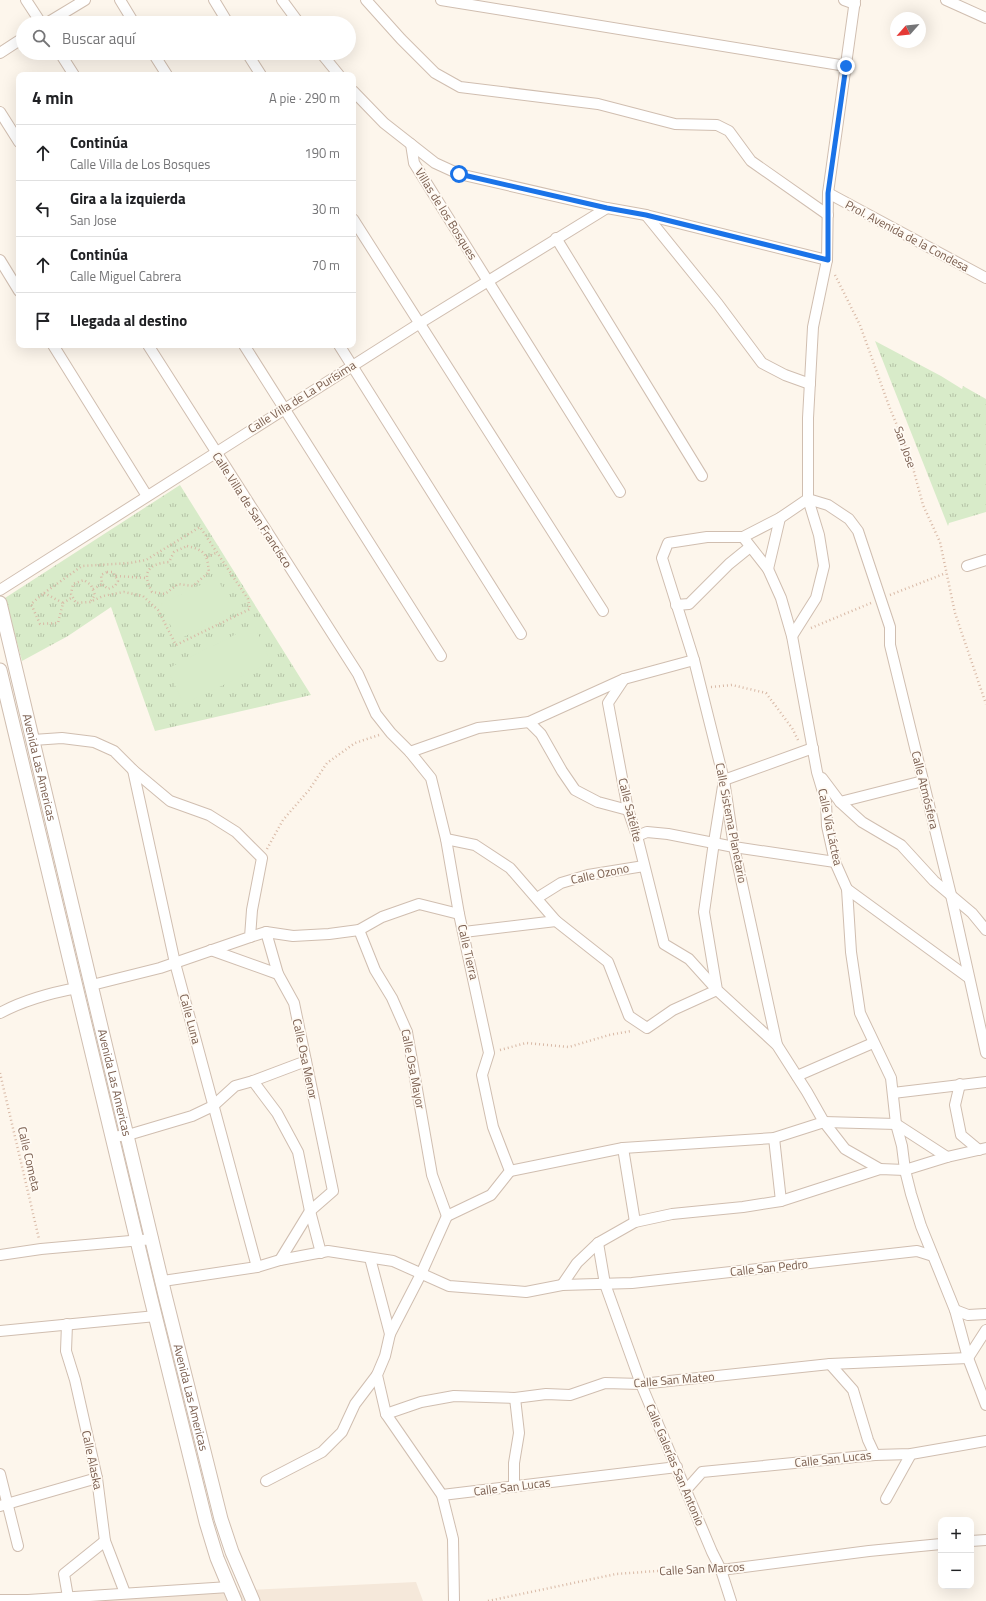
<!DOCTYPE html>
<html lang="es">
<head>
<meta charset="utf-8">
<style>
  body { margin:0; font-family:"Titillium Web",sans-serif; background:#f2f2f2; color:#202124 }
  .controls { position:absolute; right:12px; bottom:12px; display:grid; overflow:hidden; border-radius:8px; box-shadow:0 4px 16px #0002 }
  .controls button { width:36px; height:36px; display:grid; place-items:center; padding:0; border:0; border-bottom:1px solid #e0e0e0; background:#fff; color:#202124; font:20px sans-serif }
  .compass { position:absolute; left:890px; top:12px; width:36px; height:36px; border-radius:50%; background:#fff; box-shadow:0 4px 16px #0002; rotate:243deg }
  .stop { position:absolute; width:12px; height:12px; margin:-9px; border:3px solid #1a73e8; border-radius:50%; background:#fff }
  .stop.end { background:#1a73e8; border-color:#fff; box-shadow:0 1px 4px #0008 }
  .list { margin:0; padding:0; list-style:none }
  h2 { display:flex; justify-content:space-between; align-items:center; height:52px; margin:0; padding:0 16px; font-size:17px }
  h2 small { font-size:13px; font-weight:400; color:#757577 }
  .list li { display:grid; grid-template-columns:26px 1fr auto; gap:12px; align-items:center; box-sizing:border-box; height:56px; padding:0 16px; border-top:1px solid #e0e0e0 }
  .list b { display:block; font-size:15px; white-space:nowrap }
  .list p { margin:0; font-size:13px; white-space:nowrap; color:#757577 }
  .list em { font-size:13px; font-style:normal; color:#757577 }
  .icon { flex:none; width:22px; height:22px; fill:none; stroke:currentColor; stroke-width:2; stroke-linecap:round; stroke-linejoin:round }
  .map { position:relative; flex:none; width:986px; height:1601px; overflow:hidden }
  .search { position:absolute; background:#fff; box-shadow:0 4px 16px #0002; left:16px; top:16px; width:340px; height:44px; display:flex; align-items:center; gap:10px; box-sizing:border-box; padding:0 14px; border-radius:22px; color:#757577; font-size:15px }
  .panel { position:absolute; background:#fff; box-shadow:0 4px 16px #0002; left:16px; top:72px; width:340px; height:276px; border-radius:8px }
  .map>svg:first-child { display:block }
  .residential { fill:#f5e8da }
  .park { fill:url(#park-tufts) }
  .pitch { fill:#d8ebc9 }
  .lines { fill:none; stroke-linecap:round; stroke-linejoin:round }
  .minor-casing { stroke:#d0beb0; stroke-width:12 }
  .tertiary-casing { stroke:#d0beb0; stroke-width:15 }
  .path { stroke:#d8b9a6; stroke-width:2.5; stroke-dasharray:1 3; stroke-linecap:butt }
  .minor { stroke:#fff; stroke-width:10 }
  .tertiary { stroke:#fff; stroke-width:13 }
  .route { stroke:#1a73e8; stroke-width:5 }
  .labels { text-anchor:middle; stroke-width:3.5; stroke-linejoin:round; paint-order:stroke }
  .street-label { font-size:12px; fill:#795d4e; stroke:#fffaf3 }
</style>
</head>
<body>
<div class="map">
<svg width="986" height="1601" viewBox="0 0 986 1601">
  <defs>
    <pattern id="park-tufts" width="24" height="20" patternUnits="userSpaceOnUse"><rect width="24" height="20" fill="#d8ebc9"/><path d="M3 7l-1-3M5 7V3M7 7l1-3M15 17l-1-3M17 17v-4M19 17l1-3" fill="none" stroke="#b4c2a5"/></pattern>
  </defs>
  <rect width="100%" height="100%" fill="#fdf6ec"/>
  <path class="residential" d="M416,1582L423,1601H24Z"/>
  <g class="park">
    <path d="M875,341L941,376L962,389L963,386L986,399V512L949,523L948,526Z"/>
    <path d="M180,485L311,695L155,731L111,607L68,636L22,661L5,598Z"/>
  </g>
  <g class="pitch">
    <path d="M217,577L234,613L177,640L161,604Z"/>
    <path d="M254,625L271,662L184,704L167,669Z"/>
  </g>
  <g class="lines">
    <g class="minor-casing">
      <g id="minor">
        <path d="M26,0L41,23"/>
        <path d="M120,0L134,23"/>
        <path d="M214,0L228,23"/>
        <path d="M282,0L299,23"/>
        <path d="M366,0L401,39L435,73L460,87L598,104L675,124L717,125L729,131L751,161L828,215"/>
        <path d="M441,0L846,66"/>
        <path d="M844,0L855,4"/>
        <path d="M946,0L986,18"/>
        <path d="M47,23L85,0"/>
        <path d="M0,53L23,38"/>
        <path d="M60,53L74,75"/>
        <path d="M153,53L167,75"/>
        <path d="M247,53L261,75"/>
        <path d="M321,53L339,75"/>
        <path d="M353,91L384,123L435,163L459,174L607,208L646,215L827,260"/>
        <path d="M0,112L19,142"/>
        <path d="M411,144L414,163L620,492"/>
        <path d="M828,193L986,278"/>
        <path d="M646,215L718,304L762,363L785,375L810,384"/>
        <path d="M353,219L603,611"/>
        <path d="M556,238L702,476"/>
        <path d="M0,260L19,291"/>
        <path d="M53,345L147,496"/>
        <path d="M148,345L358,674L376,714L391,733L410,752L431,778L446,839L459,914L489,1053L482,1075L493,1127L510,1171L491,1195L447,1216"/>
        <path d="M244,345L441,656"/>
        <path d="M339,345L521,634"/>
        <path d="M743,537L768,569L781,598L792,636L817,772L826,802L827,826L835,862L847,889L851,952L860,1013L891,1078L896,1124L902,1146L905,1170L911,1194L921,1226L955,1310L968,1358L986,1405"/>
        <path d="M967,566L986,560"/>
        <path d="M768,569L780,518"/>
        <path d="M0,590L420,323L607,208"/>
        <path d="M676,605L689,604L729,564L750,547"/>
        <path d="M792,636L816,598L824,566L819,535L808,499V418L813,327L827,260L828,193L855,0"/>
        <path d="M529,722L541,734L562,771L575,790L598,802L628,810"/>
        <path d="M33,740L62,738L94,742L114,751L133,770L170,801L209,815L236,832L262,858L252,910L250,937L160,968L92,985"/>
        <path d="M813,748L724,780L714,842L704,912L717,990L777,1045L807,1092L824,1122L845,1149L880,1169"/>
        <path d="M410,752L478,728L529,722L624,679L694,660"/>
        <path d="M133,770L175,963L257,1267"/>
        <path d="M822,778L840,802L862,822L901,845L934,881L972,913L986,930"/>
        <path d="M840,802L923,781"/>
        <path d="M637,836L647,832L668,834L734,847L835,862"/>
        <path d="M446,839L475,845L510,868L556,921L608,962L629,1016L647,1028L673,1010L717,990L689,959L664,944L637,836L628,810L608,703L624,679"/>
        <path d="M847,889L969,978"/>
        <path d="M537,898L561,883L588,875L644,866"/>
        <path d="M359,930L375,970L392,998L407,1032L432,1175L447,1216"/>
        <path d="M266,932L278,974L294,1003L333,1191L310,1211L280,1260"/>
        <path d="M464,932L556,921"/>
        <path d="M250,937L266,932L293,936L329,934L359,930L382,917L419,904L459,914"/>
        <path d="M211,950L278,974"/>
        <path d="M0,1013C24,1000 50,993 77,988"/>
        <path d="M777,1045L734,847L724,780L694,660L662,558L668,543L707,537H743L780,518L808,499L828,505L849,519L858,531L890,627V645L951,895L986,1053"/>
        <path d="M797,1076L873,1043"/>
        <path d="M253,1081L277,1113L298,1152L310,1211L321,1253"/>
        <path d="M960,1084L955,1105L961,1135L979,1150"/>
        <path d="M893,1093L986,1082"/>
        <path d="M112,1137L128,1135L192,1116L213,1106L235,1086L253,1081L306,1061"/>
        <path d="M774,1138L781,1201"/>
        <path d="M623,1148L635,1222"/>
        <path d="M510,1171L623,1148L774,1138L824,1122L896,1124L947,1157"/>
        <path d="M598,1243L605,1284L641,1384L712,1552L721,1570L731,1601"/>
        <path d="M0,1255L41,1249L153,1239"/>
        <path d="M370,1258L390,1334L385,1356L377,1375L386,1414L442,1495L453,1539L454,1601"/>
        <path d="M163,1281L257,1267L280,1260L328,1251L393,1261L449,1286L526,1292L562,1285L632,1283L917,1251L933,1256"/>
        <path d="M562,1285L577,1263L598,1243L635,1222L672,1214L743,1207L781,1201L880,1169L905,1170L947,1157L986,1148"/>
        <path d="M955,1310L968,1315L986,1314"/>
        <path d="M67,1324L66,1351L75,1380L97,1478L105,1541L125,1593"/>
        <path d="M0,1331L156,1316"/>
        <path d="M390,1334L421,1274L447,1216"/>
        <path d="M968,1358L986,1330"/>
        <path d="M830,1364L853,1390L868,1440L875,1455"/>
        <path d="M386,1414L421,1402L454,1396L515,1398L546,1394L570,1395L605,1383L641,1384L830,1364L968,1358"/>
        <path d="M0,1474L18,1546"/>
        <path d="M266,1481L322,1452L342,1432L355,1404L377,1375"/>
        <path d="M514,1487V1463L519,1433L515,1398"/>
        <path d="M686,1490L702,1472L875,1455L911,1454L986,1441"/>
        <path d="M442,1495L677,1467"/>
        <path d="M886,1499L911,1454"/>
        <path d="M0,1506L97,1478"/>
        <path d="M971,1541L986,1540"/>
        <path d="M721,1570L869,1551L941,1544"/>
        <path d="M68,1597L64,1574L105,1541"/>
        <path d="M0,1600H28L229,1587"/>
      </g>
    </g>
    <g class="tertiary-casing">
      <g id="tertiary">
        <path id="s1" d="M0,603L165,1295L221,1519L232,1552L253,1601"/>
        <path d="M0,670L151,1299L206,1522L217,1558L235,1601"/>
      </g>
    </g>
    <g class="path">
      <path d="M835,275L860,325L889,406L910,457L923,505L940,542L955,613L986,704"/>
      <path d="M187,546C205,550 207,554 209,572L193,586L178,584L165,594L152,592C142,573 147,564 169,562L174,552Z"/>
      <path d="M207,557L218,552"/>
      <path d="M107,572H113L118,581L115,586L108,589L102,584L101,575Z"/>
      <path d="M116,576L146,578"/>
      <path d="M93,589L102,584"/>
      <path d="M44,593L82,566L130,563L146,560L200,527L248,599L250,609L176,645L158,610L143,596L124,592L103,596L90,602L76,603L71,594L73,584L84,580L91,585L95,595L90,602"/>
      <path d="M44,593L63,603L58,623L40,624L31,604Z"/>
      <path d="M890,595L946,573"/>
      <path d="M63,603L73,597"/>
      <path d="M811,628L871,603"/>
      <path d="M711,687L732,685L766,693L792,728L799,742"/>
      <path d="M267,849L283,820L309,790L327,763L355,743L379,735"/>
      <path d="M500,1050L526,1043L569,1047L609,1035L631,1031"/>
      <path d="M0,1073L39,1239"/>
      <path d="M488,1601L616,1574L698,1568L708,1569"/>
    </g>
    <use href="#minor" class="minor"/>
    <use href="#tertiary" class="tertiary"/>
  </g>
  <g class="lines">
    <path class="route" d="M459,174L607,208L646,215L828,260V193L846,66"/>
  </g>
  <g class="labels">
    <g class="street-label">
      <text transform="translate(446 214) rotate(58)" y="4">Villas de los Bosques</text>
      <text transform="translate(907 236) rotate(28)" y="4">Prol. Avenida de la Condesa</text>
      <text transform="translate(302 397) rotate(-32)" y="4">Calle Villa de La Purísima</text>
      <text transform="translate(905 447) rotate(70)" y="4">San Jose</text>
      <text transform="translate(252 510) rotate(57)" y="4">Calle Villa de San Francisco</text>
      <text dy="4" stroke="none"><textPath href="#s1" startOffset="169">Avenida Las Americas</textPath></text>
      <text transform="translate(925 790) rotate(76)" y="4">Calle Atmósfera</text>
      <text transform="translate(630 810) rotate(76)" y="4">Calle Satélite</text>
      <text transform="translate(731 823) rotate(79)" y="4">Calle Sistema Planetario</text>
      <text transform="translate(830 827) rotate(78)" y="4">Calle Vía Láctea</text>
      <text transform="translate(600 874) rotate(-12)" y="4">Calle Ozono</text>
      <text transform="translate(468 952) rotate(77)" y="4">Calle Tierra</text>
      <text transform="translate(190 1019) rotate(75)" y="4">Calle Luna</text>
      <text transform="translate(305 1059) rotate(78)" y="4">Calle Osa Menor</text>
      <text transform="translate(413 1069) rotate(79)" y="4">Calle Osa Mayor</text>
      <text dy="4" stroke="none"><textPath href="#s1" startOffset="493">Avenida Las Americas</textPath></text>
      <text transform="translate(29 1159) rotate(77)" y="4">Calle Cometa</text>
      <text transform="translate(769 1268) rotate(-6)" y="4">Calle San Pedro</text>
      <text transform="translate(674 1380) rotate(-5)" y="4">Calle San Mateo</text>
      <text dy="4" stroke="none"><textPath href="#s1" startOffset="817">Avenida Las Americas</textPath></text>
      <text transform="translate(833 1459) rotate(-6)" y="4">Calle San Lucas</text>
      <text transform="translate(92 1460) rotate(78)" y="4">Calle Alaska</text>
      <text transform="translate(675 1465) rotate(67)" y="4">Calle Galerías San Antonio</text>
      <text transform="translate(512 1487) rotate(-7)" y="4">Calle San Lucas</text>
      <text transform="translate(702 1569) rotate(-3)" y="4">Calle San Marcos</text>
    </g>
  </g>
</svg>
<div class="controls">
<button>+</button>
<button>−</button>
</div>
<svg class="compass" viewBox="-18 -18 36 36"><path d="M0-13l5 13h-10z" fill="#e53935"/><path d="M0 13l5-13h-10z" fill="#757577"/></svg>
<div class="stop" style="left:459px;top:174px"></div>
<div class="stop end" style="left:846px;top:66px"></div>
<div class="search"><svg class="icon" aria-label="search" viewBox="0 0 24 24"><circle cx="10" cy="10" r="6"/><path d="M15 15l6 6"/></svg>Buscar aquí</div>
<section class="panel">
<h2>4 min<small>A pie · 290 m</small></h2>
<ul class="list">
<li><svg class="icon" aria-label="ahead" viewBox="0 0 24 24"><path d="M12 20V5M6 11l6-6 6 6"/></svg><div><b>Continúa</b><p>Calle Villa de Los Bosques</p></div><em>190 m</em></li>
<li><svg class="icon" aria-label="left" viewBox="0 0 24 24"><path d="M17 20v-9H6M10 6l-5 5 5 5"/></svg><div><b>Gira a la izquierda</b><p>San Jose</p></div><em>30 m</em></li>
<li><svg class="icon" aria-label="ahead" viewBox="0 0 24 24"><path d="M12 20V5M6 11l6-6 6 6"/></svg><div><b>Continúa</b><p>Calle Miguel Cabrera</p></div><em>70 m</em></li>
<li><svg class="icon" aria-label="arrive" viewBox="0 0 24 24"><path d="M6 21V4h12l-3 4 3 4H6"/></svg><div><b>Llegada al destino</b></div></li>
</ul>
</section>
</div>
</body>
</html>
